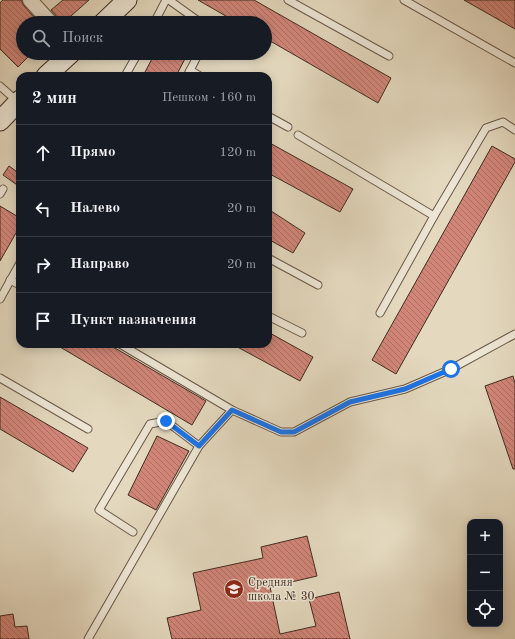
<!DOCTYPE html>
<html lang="ru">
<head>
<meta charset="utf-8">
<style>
  body { margin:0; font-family:"Old Standard TT",serif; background:#242831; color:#f1f3f6 }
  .controls { position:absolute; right:12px; bottom:12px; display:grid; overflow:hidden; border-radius:8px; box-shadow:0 2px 10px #0003 }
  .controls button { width:36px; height:36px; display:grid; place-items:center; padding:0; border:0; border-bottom:1px solid #363941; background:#171b24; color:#f1f3f6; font:20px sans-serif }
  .stop { position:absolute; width:12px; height:12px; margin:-9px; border:3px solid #1a73e8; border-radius:50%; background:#fff }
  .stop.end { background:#1a73e8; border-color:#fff; box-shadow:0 1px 4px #0008 }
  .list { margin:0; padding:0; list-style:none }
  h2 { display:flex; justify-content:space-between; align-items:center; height:52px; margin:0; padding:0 16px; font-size:17px }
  h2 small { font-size:13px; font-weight:400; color:#9ea1a6 }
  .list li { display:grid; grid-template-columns:26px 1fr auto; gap:12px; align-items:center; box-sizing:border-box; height:56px; padding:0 16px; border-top:1px solid #363941 }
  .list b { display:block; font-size:15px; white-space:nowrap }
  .list em { font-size:13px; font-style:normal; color:#9ea1a6 }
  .icon { flex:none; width:22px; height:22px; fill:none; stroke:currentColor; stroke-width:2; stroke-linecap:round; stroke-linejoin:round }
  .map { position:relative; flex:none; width:515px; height:639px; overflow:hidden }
  .search { position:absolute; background:#171b24; box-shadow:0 2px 10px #0003; left:16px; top:16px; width:256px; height:44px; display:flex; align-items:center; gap:10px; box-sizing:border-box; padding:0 14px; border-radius:22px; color:#9ea1a6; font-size:15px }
  .panel { position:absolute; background:#171b24; box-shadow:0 2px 10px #0003; left:16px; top:72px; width:256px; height:276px; border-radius:12px }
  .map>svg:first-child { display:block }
  .building { fill:url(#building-back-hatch); stroke:#402c1f }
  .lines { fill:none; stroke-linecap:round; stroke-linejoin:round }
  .lane-casing { stroke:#695747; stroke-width:9 }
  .street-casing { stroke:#695747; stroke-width:16 }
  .secondary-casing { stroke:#402c1f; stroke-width:21 }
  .lane { stroke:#ede6d5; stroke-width:7 }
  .street { stroke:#ede6d5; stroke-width:14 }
  .secondary { stroke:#ede6d5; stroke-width:19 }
  .route { stroke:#1a73e8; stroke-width:5 }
  .labels { text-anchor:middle; stroke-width:3; stroke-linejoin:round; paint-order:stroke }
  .poi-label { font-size:12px; fill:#402c1f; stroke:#ede6d5; text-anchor:start }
</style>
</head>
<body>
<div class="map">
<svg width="515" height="639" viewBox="0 0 515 639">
  <defs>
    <pattern id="building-back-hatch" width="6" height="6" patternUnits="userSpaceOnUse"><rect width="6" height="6" fill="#d2867a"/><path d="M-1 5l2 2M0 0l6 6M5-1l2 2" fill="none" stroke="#ac6e63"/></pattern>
  </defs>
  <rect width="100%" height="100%" fill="#e4d9bf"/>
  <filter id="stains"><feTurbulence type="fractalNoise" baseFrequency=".005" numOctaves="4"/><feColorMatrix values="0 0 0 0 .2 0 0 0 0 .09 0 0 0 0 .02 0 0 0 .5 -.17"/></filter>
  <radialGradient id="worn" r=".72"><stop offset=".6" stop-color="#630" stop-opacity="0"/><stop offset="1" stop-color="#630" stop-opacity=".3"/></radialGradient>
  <g class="building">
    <path d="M3,0H21L24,6L39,23H23V53H32L18,67L0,49V3Z"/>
    <path d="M63,0H89L63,23H59L58,18L51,10Z"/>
    <path d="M198,0H254L391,78L378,103L265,38V23H238Z"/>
    <path d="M464,0H515V29Z"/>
    <path d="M155,53H188L176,76H143Z"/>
    <path d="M268,142L353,189L340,212L268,173Z"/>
    <path d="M492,146L515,159V162L396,374L372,360Z"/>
    <path d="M9,166L20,174V187L3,175Z"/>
    <path d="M0,206L20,218V226L0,261Z"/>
    <path d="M268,209L305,233L293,253L268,239Z"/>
    <path d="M268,332L313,357L300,381L232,344H268Z"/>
    <path d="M55,344H108L206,401L192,425Z"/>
    <path d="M513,376L515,383V469H513L485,386Z"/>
    <path d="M0,397L88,448L73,472L0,429Z"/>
    <path d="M157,436L189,451L156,510L128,495Z"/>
    <path d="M307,536L317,576L270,587L280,634L316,626L309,599L339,592L350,639H172L167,618L201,610L193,573L263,558L261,547Z"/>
    <path d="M13,614L15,627L27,626L29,639H0V616Z"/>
  </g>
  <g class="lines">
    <g class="lane-casing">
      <g id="lane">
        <path d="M169,0L201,23"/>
        <path d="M288,0L389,56"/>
        <path d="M404,0L515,63"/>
        <path d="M154,23L166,0"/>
        <path d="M190,70L200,76"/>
        <path d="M125,76L138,53"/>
        <path d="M187,76L199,53"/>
        <path d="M0,86L17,101"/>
        <path d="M268,116L288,127"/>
        <path d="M298,135L434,216"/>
        <path d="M0,194L3,189"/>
        <path d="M268,258L318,285"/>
        <path d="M10,280L20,285"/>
        <path d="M0,299L20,263"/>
        <path d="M380,313L434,216L486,128L503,122L515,130"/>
        <path d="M268,316L302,333"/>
        <path d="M120,344L232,410"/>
        <path d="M0,378L88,429"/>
        <path d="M133,532L99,510L150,424L166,421L199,446"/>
        <path d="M88,639L199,446L232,410L281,432H294L350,402L405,389L451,369L515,334"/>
      </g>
    </g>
    <g class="street-casing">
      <path id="street" d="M30,0L51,23"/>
    </g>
    <g class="secondary-casing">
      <g id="secondary">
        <path d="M103,23L127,0"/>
        <path d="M46,76L71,53"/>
        <path d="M0,121L20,100"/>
      </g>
    </g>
    <use href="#lane" class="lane"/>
    <use href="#street" class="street"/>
    <use href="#secondary" class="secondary"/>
  </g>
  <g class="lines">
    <path class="route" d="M166,421L199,446L232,410L281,432H294L350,402L405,389L451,369"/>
  </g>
  <defs>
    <g id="school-disc" transform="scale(1)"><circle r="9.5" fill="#8f2418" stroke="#ede6d5"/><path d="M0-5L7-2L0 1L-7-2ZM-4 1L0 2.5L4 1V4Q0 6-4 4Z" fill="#fff"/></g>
  </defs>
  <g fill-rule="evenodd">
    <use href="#school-disc" x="234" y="589"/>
  </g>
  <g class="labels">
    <g class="poi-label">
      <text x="248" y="586">Средняя<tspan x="248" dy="14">школа № 30</tspan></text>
    </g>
  </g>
  <rect width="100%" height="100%" filter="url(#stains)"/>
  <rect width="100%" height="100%" fill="url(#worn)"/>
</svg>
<div class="controls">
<button>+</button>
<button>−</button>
<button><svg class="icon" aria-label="locate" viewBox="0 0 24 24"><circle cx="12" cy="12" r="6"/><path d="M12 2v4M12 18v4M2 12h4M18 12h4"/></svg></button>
</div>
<div class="stop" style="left:451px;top:369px"></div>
<div class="stop end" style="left:166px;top:421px"></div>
<div class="search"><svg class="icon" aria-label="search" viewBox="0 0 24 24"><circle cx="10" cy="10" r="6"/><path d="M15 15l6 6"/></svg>Поиск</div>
<section class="panel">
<h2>2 мин<small>Пешком · 160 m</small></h2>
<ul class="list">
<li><svg class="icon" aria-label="ahead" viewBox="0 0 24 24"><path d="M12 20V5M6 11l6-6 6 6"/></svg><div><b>Прямо</b></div><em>120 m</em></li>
<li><svg class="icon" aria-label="left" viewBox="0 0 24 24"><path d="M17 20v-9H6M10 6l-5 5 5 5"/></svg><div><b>Налево</b></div><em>20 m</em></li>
<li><svg class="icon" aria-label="right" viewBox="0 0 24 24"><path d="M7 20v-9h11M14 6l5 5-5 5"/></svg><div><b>Направо</b></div><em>20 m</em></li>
<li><svg class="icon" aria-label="arrive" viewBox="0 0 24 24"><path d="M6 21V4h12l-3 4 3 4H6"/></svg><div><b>Пункт назначения</b></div></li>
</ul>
</section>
</div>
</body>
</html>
